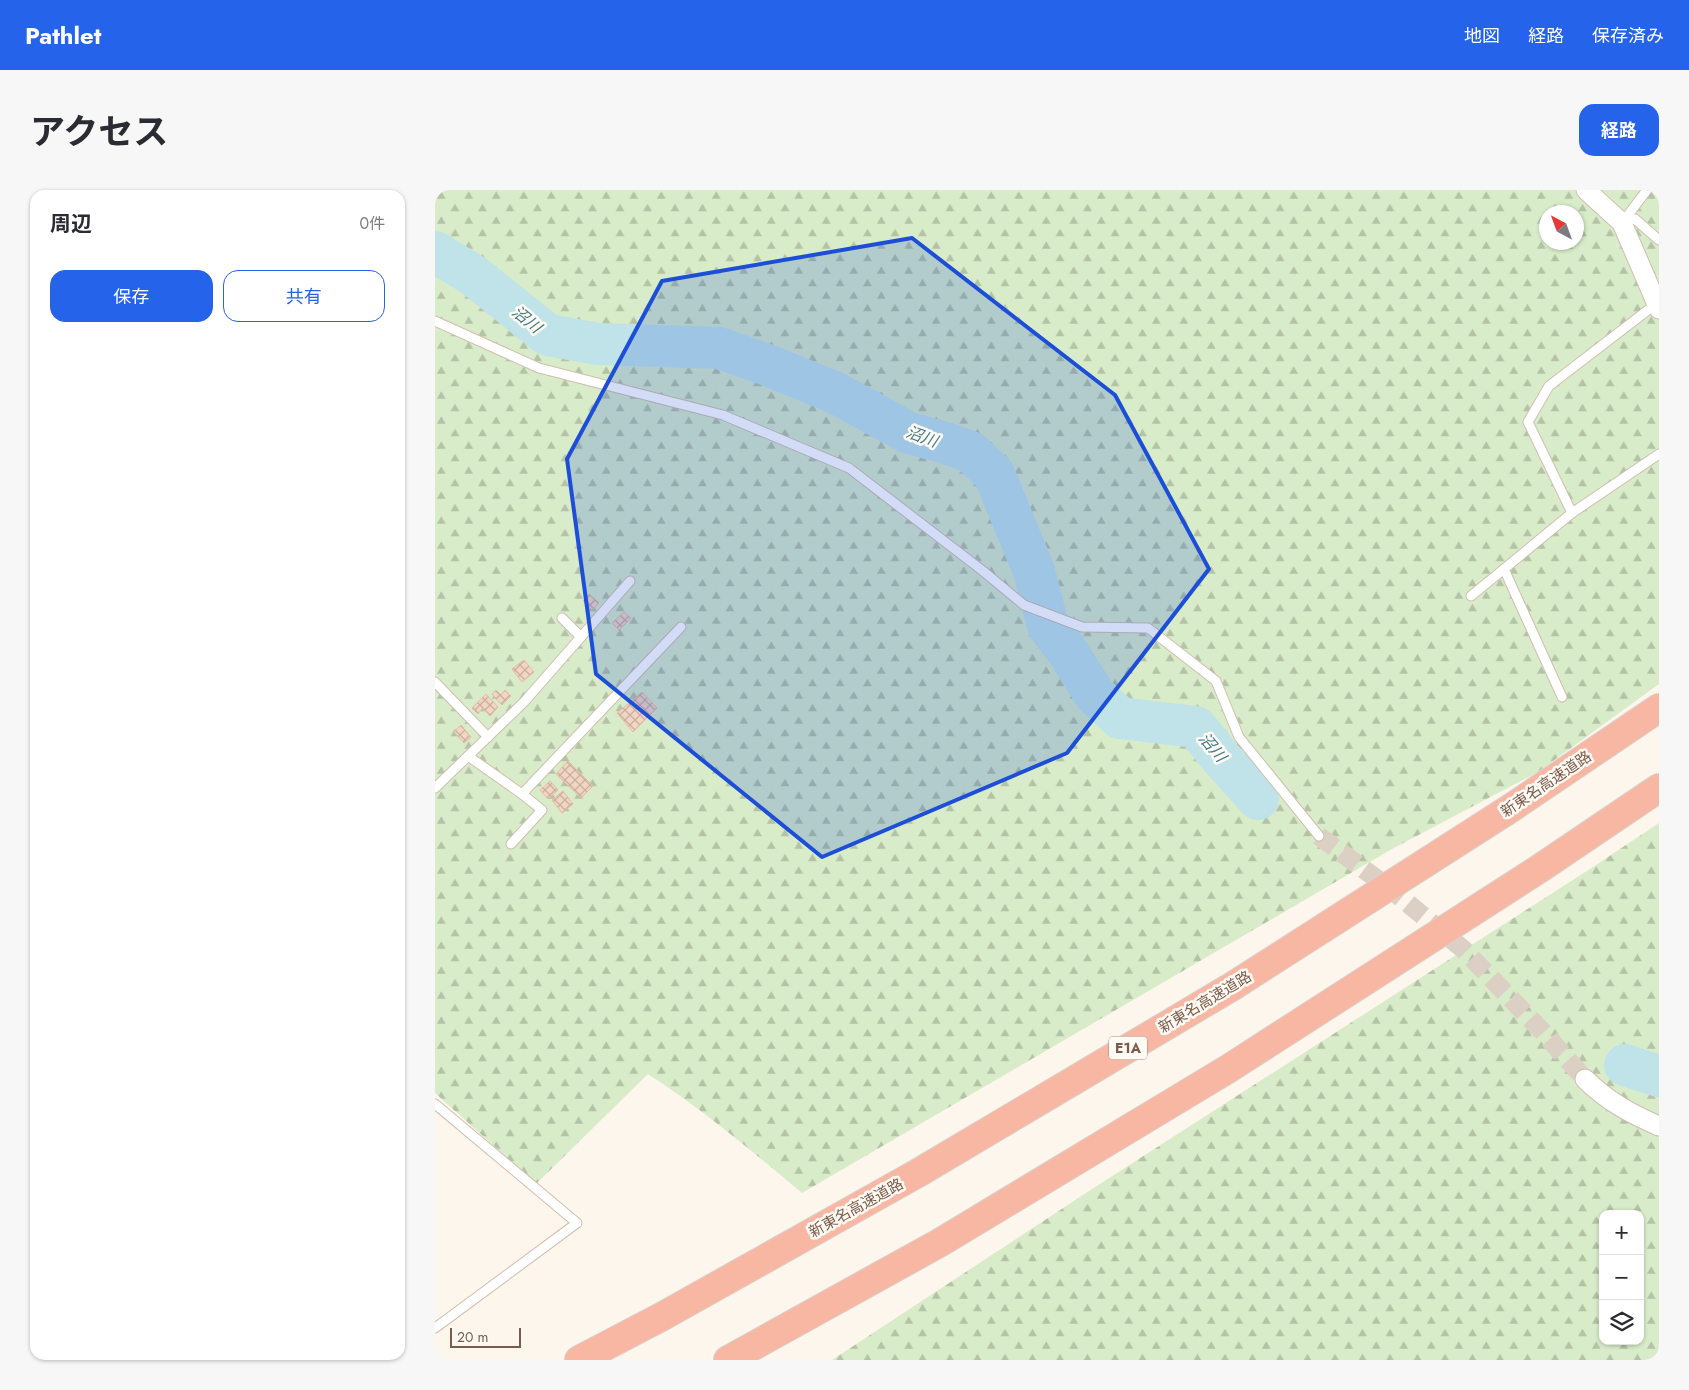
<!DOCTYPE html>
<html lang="ja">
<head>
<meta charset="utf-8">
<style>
  body { margin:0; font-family:Jost,"Noto Sans JP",sans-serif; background:#f7f7f7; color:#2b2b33 }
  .controls { position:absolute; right:15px; bottom:15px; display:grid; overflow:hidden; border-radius:10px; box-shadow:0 1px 4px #0004 }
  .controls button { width:45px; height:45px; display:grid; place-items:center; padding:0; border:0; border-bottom:1px solid #e1e1e2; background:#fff; color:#2b2b33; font:25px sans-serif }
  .compass { position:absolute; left:1104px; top:15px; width:45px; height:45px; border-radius:50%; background:#fff; box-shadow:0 1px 4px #0004; rotate:319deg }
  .scale { position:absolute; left:15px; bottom:12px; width:71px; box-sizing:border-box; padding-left:5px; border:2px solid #7a5c4d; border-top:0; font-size:14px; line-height:18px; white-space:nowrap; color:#7a5c4d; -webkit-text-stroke:4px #fffaf3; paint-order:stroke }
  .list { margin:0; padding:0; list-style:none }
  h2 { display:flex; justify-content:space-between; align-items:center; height:65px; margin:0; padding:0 20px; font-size:21px }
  h2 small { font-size:16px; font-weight:400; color:#7c7c81 }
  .actions { display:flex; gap:10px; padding:15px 20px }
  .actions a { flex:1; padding:11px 0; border:1px solid #2563eb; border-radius:15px; text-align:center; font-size:18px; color:#2563eb }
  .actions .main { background:#2563eb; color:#fff }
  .icon { flex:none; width:28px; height:28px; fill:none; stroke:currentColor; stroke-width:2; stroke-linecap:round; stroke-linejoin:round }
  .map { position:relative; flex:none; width:1224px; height:1170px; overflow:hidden; border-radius:15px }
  header { display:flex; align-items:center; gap:30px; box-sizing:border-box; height:70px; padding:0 25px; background:#2563eb; color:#fff }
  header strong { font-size:24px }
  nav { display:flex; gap:28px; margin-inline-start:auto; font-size:18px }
  .intro { display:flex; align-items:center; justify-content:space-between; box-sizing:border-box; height:120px; padding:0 30px }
  h1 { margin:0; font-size:35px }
  .button { padding:12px 22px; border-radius:15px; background:#2563eb; color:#fff; font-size:18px; font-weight:700 }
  main { display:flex; gap:30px; padding:0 30px }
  aside { flex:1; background:#fff; border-radius:15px; box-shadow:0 1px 4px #0004 }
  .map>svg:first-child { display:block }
  .forest { fill:url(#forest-firs); fill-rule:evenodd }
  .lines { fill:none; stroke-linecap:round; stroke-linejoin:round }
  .river { stroke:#bfe3e8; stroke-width:42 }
  .building { fill:url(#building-cross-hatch); stroke:#e6bba3 }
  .minor-tunnel { stroke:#dcd0c4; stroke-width:19; stroke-dasharray:19 9; stroke-linecap:butt }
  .service-casing { stroke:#d1beb0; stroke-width:11 }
  .minor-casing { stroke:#d1beb0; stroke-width:21 }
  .motorway-casing { stroke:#dad1cd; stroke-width:30 }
  .service { stroke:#fff; stroke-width:9 }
  .minor { stroke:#fff; stroke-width:19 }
  .motorway { stroke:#f7b7a3; stroke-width:28 }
  .marked { fill:#1d4ed8; fill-opacity:0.2; stroke:#1d4ed8; stroke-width:4; stroke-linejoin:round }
  .labels { text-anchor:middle; stroke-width:5; stroke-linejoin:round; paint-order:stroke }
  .shield { fill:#fffaf3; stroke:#a28b7f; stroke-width:1 }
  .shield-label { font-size:14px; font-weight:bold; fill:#7a5c4d }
  .street-label { font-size:15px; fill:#7a5c4d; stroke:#fffaf3 }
  .water-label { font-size:16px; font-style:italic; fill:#437c86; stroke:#fffaf3 }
</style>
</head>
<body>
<header>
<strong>Pathlet</strong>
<nav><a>地図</a><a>経路</a><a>保存済み</a></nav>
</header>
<div class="intro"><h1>アクセス</h1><a class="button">経路</a></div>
<main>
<aside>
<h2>周辺<small>0件</small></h2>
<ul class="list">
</ul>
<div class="actions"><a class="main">保存</a><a>共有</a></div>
</aside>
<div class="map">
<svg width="1224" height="1170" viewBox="0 0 1224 1170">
  <defs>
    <pattern id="forest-firs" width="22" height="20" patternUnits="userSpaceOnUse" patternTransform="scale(1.25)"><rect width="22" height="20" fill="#d8ecc9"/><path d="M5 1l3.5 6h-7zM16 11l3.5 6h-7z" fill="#b4c2a5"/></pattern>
    <pattern id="building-cross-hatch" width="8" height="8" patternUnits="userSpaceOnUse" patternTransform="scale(1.25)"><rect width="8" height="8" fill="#f3d5c3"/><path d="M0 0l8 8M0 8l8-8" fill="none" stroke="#cab0a1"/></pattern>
  </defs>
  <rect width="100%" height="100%" fill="#fdf6ec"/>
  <g class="forest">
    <path d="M0,0H1224V494L1103,582L957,659L367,1003C317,961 267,919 213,884L101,994L0,903ZM1112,22H1142V52H1112Z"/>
    <path d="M1224,633V1170H397L654,1001L1158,677ZM1168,1024H1205V1151H1168Z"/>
  </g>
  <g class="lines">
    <g class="river">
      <path d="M0,62L38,85L113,145L163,154L284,158L335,176L401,203L474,243L511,253L536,262L559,284L599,381L613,436L634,464L660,505L685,528L761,537L786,568L823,609"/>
      <path d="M1190,875L1224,886"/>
    </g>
  </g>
  <g class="building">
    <path d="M154,404L164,413L157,420L148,411Z"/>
    <path d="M189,422L196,428L184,440L177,433Z"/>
    <path d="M89,470L99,482L87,492L77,479Z"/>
    <path d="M61,500L66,505L70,500L76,506L67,515L57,504Z"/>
    <path d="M207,502L222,518L198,542L182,523Z"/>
    <path d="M51,504L63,517L55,526L48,518L43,524L37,518Z"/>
    <path d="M26,535L36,547L29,553L19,542Z"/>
    <path d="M133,571L158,596L146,608L121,584Z"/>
    <path d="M115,591L123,600L113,609L105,600Z"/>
    <path d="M128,601L138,614L127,623L117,610Z"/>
  </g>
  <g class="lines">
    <path class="minor-tunnel" d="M884,646L958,701L1028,759L1108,842L1150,889"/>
    <g class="service-casing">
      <g id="service">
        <path d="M1187,33L1200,29L1224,50"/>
        <path d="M1187,33L1212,0"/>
        <path d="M1222,113L1114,196L1093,232L1137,323L1224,264"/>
        <path d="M0,131L104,178L288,225L414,278L548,381L589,415L647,437L713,438L781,491L804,547L884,646"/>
        <path d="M1069,379L1127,507"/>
        <path d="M1036,406L1137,323"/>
        <path d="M127,428L146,447"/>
        <path d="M0,492L53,547"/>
        <path d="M33,566L87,604L246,437"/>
        <path d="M0,598L89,512L195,391"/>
        <path d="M76,654L107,620L87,604"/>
        <path d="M0,914L142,1033L0,1138"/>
      </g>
    </g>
    <g class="minor-casing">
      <g id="minor">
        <path d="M1151,0L1187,33L1224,119"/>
        <path d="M1150,889C1172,911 1196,924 1224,936"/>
      </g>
    </g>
    <g class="motorway-casing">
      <g id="motorway">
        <path d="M144,1170L228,1126L483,983L798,796L1076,618L1224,518"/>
        <path d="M293,1170L506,1052L793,879L1104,679L1224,598"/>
      </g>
    </g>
    <use href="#service" class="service"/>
    <use href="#minor" class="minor"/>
    <use href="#motorway" class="motorway"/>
  </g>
  <path class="marked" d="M477,48L680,205L774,379L632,563L387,667L161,484L132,269L227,91Z"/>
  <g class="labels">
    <rect class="shield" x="674" y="846.5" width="38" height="23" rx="4"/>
    <g class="shield-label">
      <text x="693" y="863">E1A</text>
    </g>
    <g class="street-label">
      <text transform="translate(1111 594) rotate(-34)" y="5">新東名高速道路</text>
      <text transform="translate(770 812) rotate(-31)" y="5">新東名高速道路</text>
      <text transform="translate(421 1018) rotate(-29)" y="5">新東名高速道路</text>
    </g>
    <g class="water-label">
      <text transform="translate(92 129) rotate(39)" y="6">沼川</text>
      <text transform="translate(487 246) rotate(20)" y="6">沼川</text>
      <text transform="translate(778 557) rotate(50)" y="6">沼川</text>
    </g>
  </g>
</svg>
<div class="controls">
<button>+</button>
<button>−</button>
<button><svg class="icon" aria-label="layers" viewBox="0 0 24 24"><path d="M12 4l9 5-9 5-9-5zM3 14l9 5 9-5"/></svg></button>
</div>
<svg class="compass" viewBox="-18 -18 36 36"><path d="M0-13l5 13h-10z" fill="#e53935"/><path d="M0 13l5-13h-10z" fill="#7c7c81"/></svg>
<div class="scale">20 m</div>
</div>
</main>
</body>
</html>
